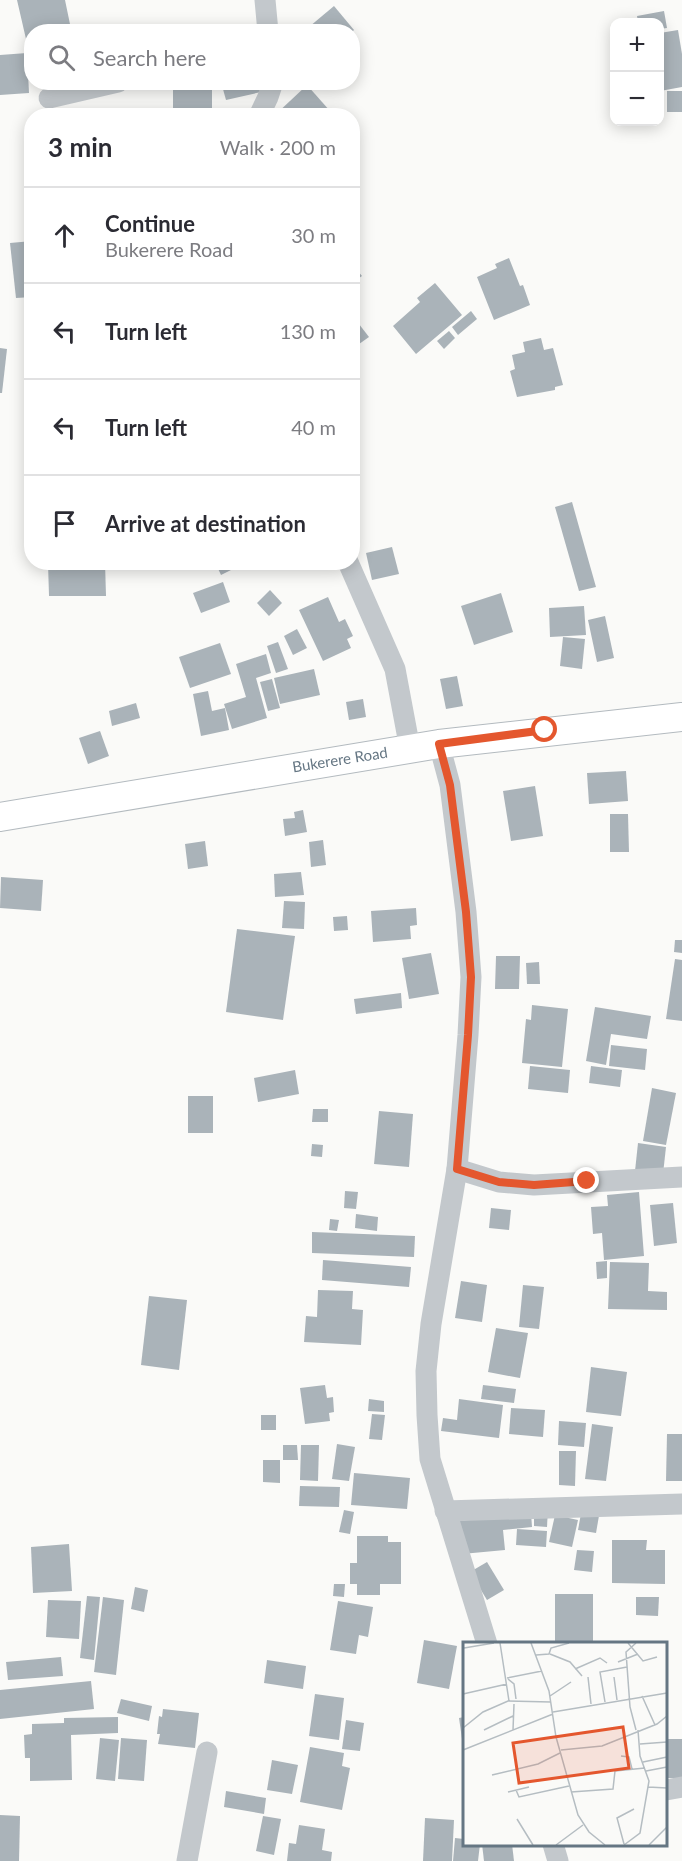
<!DOCTYPE html>
<html lang="en">
<head>
<meta charset="utf-8">
<style>
  body { margin:0; font-family:Lato,sans-serif; background:#f2f2f3; color:#2b2b33 }
  .controls { position:absolute; right:18px; top:18px; display:grid; overflow:hidden; border-radius:12px; box-shadow:0 3px 15px #0003 }
  .controls button { width:54px; height:54px; display:grid; place-items:center; padding:0; border:0; border-bottom:2px solid #e1e1e2; background:#fff; color:#2b2b33; font:30px sans-serif }
  .stop { position:absolute; width:18px; height:18px; margin:-14px; border:4px solid #e4572e; border-radius:50%; background:#fff }
  .stop.end { background:#e4572e; border-color:#fff; box-shadow:0 2px 6px #0008 }
  .list { margin:0; padding:0; list-style:none }
  h2 { display:flex; justify-content:space-between; align-items:center; height:78px; margin:0; padding:0 24px; font-size:26px }
  h2 small { font-size:20px; font-weight:400; color:#7c7c81 }
  .list li { display:grid; grid-template-columns:39px 1fr auto; gap:18px; align-items:center; box-sizing:border-box; height:96px; padding:0 24px; border-top:2px solid #e1e1e2 }
  .list b { display:block; font-size:22px; white-space:nowrap }
  .list p { margin:0; font-size:20px; white-space:nowrap; color:#7c7c81 }
  .list em { font-size:20px; font-style:normal; color:#7c7c81 }
  .icon { flex:none; width:33px; height:33px; fill:none; stroke:currentColor; stroke-width:2; stroke-linecap:round; stroke-linejoin:round }
  .map { position:relative; flex:none; width:682px; height:1861px; overflow:hidden }
  .search { position:absolute; background:#fff; box-shadow:0 3px 15px #0003; left:24px; top:24px; width:336px; height:66px; display:flex; align-items:center; gap:15px; box-sizing:border-box; padding:0 21px; border-radius:24px; color:#7c7c81; font-size:22px }
  .panel { position:absolute; background:#fff; box-shadow:0 3px 15px #0003; left:24px; top:108px; width:336px; height:462px; border-radius:24px }
  .map>svg:first-child { display:block }
  .building { fill:#aab3b9 }
  .lines { fill:none; stroke-linecap:round; stroke-linejoin:round }
  .secondary-casing { stroke:#b3babf; stroke-width:30 }
  .street { stroke:#c3c8cc; stroke-width:21 }
  .secondary { stroke:#fff; stroke-width:28 }
  .route { stroke:#e4572e; stroke-width:8 }
  .labels { text-anchor:middle; stroke-width:6; stroke-linejoin:round; paint-order:stroke }
  .street-label { font-size:15px; fill:#657683; stroke:#fff }
  .inset-road { fill:none; stroke:#b5bdc2; stroke-width:1.5 }
  .view { fill:#e4572e; fill-opacity:0.15; stroke:#e4572e; stroke-width:3 }
  .inset-edge { fill:none; stroke:#657683; stroke-width:3 }
</style>
</head>
<body>
<div class="map">
<svg width="682" height="1861" viewBox="0 0 682 1861">
  <rect width="100%" height="100%" fill="#fafaf8"/>
  <g class="building">
    <path d="M17,0H65L71,29L59,32H32V38L26,39Z"/>
    <path d="M334,6L354,30L352,32H303Z"/>
    <path d="M664,11L667,28L660,29V22H638L637,16Z"/>
    <path d="M678,30L682,54V87L660,91V33Z"/>
    <path d="M27,53L29,93L0,95V55Z"/>
    <rect x="173" y="82" width="39" height="34"/>
    <path d="M221,82H258L261,92L226,100Z"/>
    <path d="M307,85L330,111L324,116H274Z"/>
    <rect x="667" y="91" width="15" height="21"/>
    <path d="M129,111L158,114V116H128Z"/>
    <path d="M32,241V297L16,298L10,243Z"/>
    <path d="M509,258L520,286L523,285L530,305L494,320L477,277L497,268L495,264Z"/>
    <path d="M352,264L362,276L352,283Z"/>
    <path d="M435,283L462,315L416,354L393,326L420,302L417,298Z"/>
    <path d="M471,311L477,319L458,335L452,327Z"/>
    <path d="M352,315L369,337L352,349Z"/>
    <path d="M449,331L455,338L444,349L437,341Z"/>
    <path d="M541,338L544,350L553,348L563,385L555,387V390L517,397L510,371L515,369L512,355L525,352L523,342Z"/>
    <path d="M0,348L7,349L2,393H0Z"/>
    <path d="M572,502L596,587L579,591L555,507Z"/>
    <path d="M392,547L399,574L372,580L366,553Z"/>
    <path d="M105,562L106,596H49L48,563Z"/>
    <path d="M215,562H232L235,568L221,575Z"/>
    <path d="M223,582L230,602L201,613L193,593Z"/>
    <path d="M270,590L282,603L269,616L257,603Z"/>
    <path d="M501,593L513,632L474,645L461,606Z"/>
    <path d="M328,597L339,622L345,619L353,636L347,639L351,648L323,661L299,610Z"/>
    <path d="M584,606L586,635L550,637L549,608Z"/>
    <path d="M605,616L614,658L597,662L588,620Z"/>
    <path d="M297,629L307,648L293,655L284,636Z"/>
    <path d="M563,637L585,639L582,669L560,666Z"/>
    <path d="M278,642L288,669L276,673L267,646Z"/>
    <path d="M220,643L231,674L190,688L179,657Z"/>
    <path d="M266,654L271,673L256,678L267,718L232,729L224,704L246,697L236,664Z"/>
    <path d="M314,669L320,695L280,704L274,678Z"/>
    <path d="M457,676L463,706L446,709L440,679Z"/>
    <path d="M272,679L280,708L268,711L260,682Z"/>
    <path d="M208,691L212,711L225,708L229,730L201,736L193,694Z"/>
    <path d="M363,699L366,717L349,720L346,702Z"/>
    <path d="M136,703L140,718L112,726L109,711Z"/>
    <path d="M100,731L109,756L88,764L79,738Z"/>
    <path d="M626,771L628,801L589,804L587,773Z"/>
    <path d="M535,786L543,836L511,841L503,791Z"/>
    <path d="M303,810L307,832L285,836L283,819L295,818L294,812Z"/>
    <path d="M610,814H628L629,852H610Z"/>
    <path d="M323,840L326,865L311,867L309,842Z"/>
    <path d="M205,841L208,866L188,869L185,844Z"/>
    <path d="M301,872L304,895L275,897L274,874Z"/>
    <path d="M1,877L43,880L41,911L0,908Z"/>
    <path d="M284,901L305,902L304,929L282,928Z"/>
    <path d="M416,908L417,925L410,926L411,939L373,942L371,911Z"/>
    <path d="M347,916L348,930L334,931L333,917Z"/>
    <path d="M237,929L295,936L283,1020L226,1012Z"/>
    <path d="M675,940H682V953L674,952Z"/>
    <path d="M431,953L439,994L409,999L402,958Z"/>
    <path d="M496,956H520L519,989H495Z"/>
    <path d="M675,959L682,960V1021L666,1019Z"/>
    <path d="M539,962L540,984H527L526,963Z"/>
    <path d="M401,993L402,1008L356,1014L354,999Z"/>
    <path d="M532,1005L568,1009L562,1067L522,1063L526,1019L531,1020Z"/>
    <path d="M595,1007L651,1016L647,1039L611,1034L606,1065L586,1061Z"/>
    <path d="M611,1045L647,1049L645,1070L609,1066Z"/>
    <path d="M530,1066L570,1070L568,1093L528,1089Z"/>
    <path d="M591,1066L622,1070L620,1087L589,1083Z"/>
    <path d="M295,1070L299,1094L258,1102L254,1078Z"/>
    <path d="M652,1088L676,1093L666,1145L643,1141Z"/>
    <rect x="188" y="1096" width="25" height="37"/>
    <path d="M313,1109H328V1122H312Z"/>
    <path d="M379,1111L413,1114L409,1167L374,1164Z"/>
    <path d="M638,1143L666,1147L663,1174L635,1171Z"/>
    <path d="M312,1144L323,1145L322,1157L311,1156Z"/>
    <path d="M345,1191L358,1192L356,1209L344,1208Z"/>
    <path d="M639,1192L644,1256L604,1260L602,1233L593,1234L591,1207L608,1206L607,1195Z"/>
    <path d="M673,1203L677,1243L654,1246L650,1205Z"/>
    <path d="M491,1208L511,1210L509,1230L489,1228Z"/>
    <path d="M356,1214L378,1217L377,1231L355,1228Z"/>
    <path d="M330,1219L339,1220L337,1231L329,1230Z"/>
    <path d="M312,1232L415,1236L414,1257L312,1253Z"/>
    <path d="M323,1260L411,1267L409,1287L322,1280Z"/>
    <path d="M607,1261V1278L597,1279L596,1262Z"/>
    <path d="M610,1262L649,1263L648,1291L667,1292V1310L608,1309Z"/>
    <path d="M461,1281L487,1285L482,1322L455,1318Z"/>
    <path d="M523,1285L544,1287L539,1329L519,1327Z"/>
    <path d="M318,1290L353,1291L352,1309L363,1310L361,1345L304,1342L306,1316L317,1317Z"/>
    <path d="M149,1296L187,1300L179,1370L141,1365Z"/>
    <path d="M496,1328L528,1333L520,1378L488,1372Z"/>
    <path d="M591,1367L627,1372L621,1416L586,1412Z"/>
    <path d="M325,1385L327,1398L333,1397L334,1412L329,1413L330,1421L305,1424L300,1388Z"/>
    <path d="M483,1385L516,1389L514,1403L481,1399Z"/>
    <path d="M369,1399L384,1401V1412L368,1411Z"/>
    <path d="M459,1399L503,1405L499,1438L441,1431L443,1418L457,1420Z"/>
    <path d="M511,1408L545,1410L543,1437L509,1434Z"/>
    <path d="M372,1414L385,1415L382,1440L369,1439Z"/>
    <rect x="261" y="1415" width="15" height="15"/>
    <path d="M559,1421L586,1423L584,1447L558,1445Z"/>
    <path d="M592,1424L613,1427L606,1481L585,1479Z"/>
    <path d="M667,1434H682V1481H666Z"/>
    <path d="M337,1444L355,1447L349,1481L332,1479Z"/>
    <path d="M283,1445H297L298,1460H283Z"/>
    <path d="M301,1445H319L318,1481L300,1480Z"/>
    <path d="M559,1451H576L575,1486L559,1485Z"/>
    <path d="M263,1460H280V1483L263,1482Z"/>
    <path d="M354,1473L410,1478L407,1509L351,1505Z"/>
    <path d="M300,1486L340,1487L339,1507L299,1506Z"/>
    <path d="M582,1508L600,1510L596,1533L578,1530Z"/>
    <path d="M534,1509H548L547,1527L534,1526Z"/>
    <path d="M344,1510L354,1512L350,1534L339,1532Z"/>
    <path d="M531,1513L532,1527L503,1530L505,1550L462,1554L459,1521Z"/>
    <path d="M555,1515L578,1520L572,1547L549,1542Z"/>
    <path d="M517,1529L547,1531L546,1547L516,1545Z"/>
    <path d="M357,1536H388V1542H401V1584H380V1595H357V1584H350V1563H357Z"/>
    <path d="M612,1540H647L646,1550H665V1584L612,1583Z"/>
    <path d="M69,1544L72,1591L33,1593L31,1547Z"/>
    <path d="M577,1550L594,1551L592,1572L574,1570Z"/>
    <path d="M487,1562L504,1590L487,1600L470,1572Z"/>
    <path d="M334,1584H345L344,1597L333,1596Z"/>
    <path d="M135,1587L148,1590L144,1612L131,1609Z"/>
    <rect x="555" y="1594" width="38" height="49"/>
    <path d="M87,1596L100,1597L94,1660L80,1658Z"/>
    <path d="M103,1597L124,1600L116,1675L94,1672Z"/>
    <path d="M636,1597H659L658,1616L636,1615Z"/>
    <path d="M48,1600L81,1601L79,1639L46,1637Z"/>
    <path d="M338,1601L373,1607L368,1637L359,1635L356,1654L330,1650Z"/>
    <path d="M424,1640L457,1646L449,1689L417,1683Z"/>
    <path d="M61,1657L63,1676L8,1680L6,1662Z"/>
    <path d="M267,1660L306,1666L303,1689L264,1683Z"/>
    <path d="M91,1681L94,1709L0,1719V1690Z"/>
    <path d="M315,1694L344,1698L339,1740L309,1736Z"/>
    <path d="M121,1699L152,1706L149,1721L117,1713Z"/>
    <path d="M163,1709L199,1713L195,1748L158,1744L160,1734H157L159,1716L162,1717Z"/>
    <path d="M118,1717V1733L71,1735L72,1780L30,1781V1758H25L24,1735L32,1734V1724L64,1723V1718Z"/>
    <path d="M464,1717V1739H462L459,1718Z"/>
    <path d="M346,1720L364,1723L360,1751L342,1749Z"/>
    <path d="M100,1738L119,1740L115,1781L96,1779Z"/>
    <path d="M121,1738L147,1740L144,1781L118,1779Z"/>
    <path d="M666,1739H682V1778H667Z"/>
    <path d="M310,1747L344,1753L342,1766L350,1768L342,1810L300,1802Z"/>
    <path d="M272,1760L298,1765L292,1794L267,1790Z"/>
    <path d="M226,1791L266,1798L264,1814L224,1807Z"/>
    <path d="M0,1815L20,1816L19,1861H0Z"/>
    <path d="M263,1816L281,1819L274,1855L256,1851Z"/>
    <path d="M425,1818L454,1820L452,1861H423Z"/>
    <path d="M299,1825L325,1829L322,1850L332,1852L331,1861H287L289,1843L296,1844Z"/>
    <path d="M455,1838L464,1839V1844H480L478,1861H453Z"/>
    <path d="M482,1844H512L514,1861H484Z"/>
  </g>
  <g class="lines">
    <g class="secondary-casing">
      <path id="secondary" d="M0,817L439,744L682,717"/>
    </g>
    <g class="street">
      <path d="M265,0L268,32"/>
      <path d="M49,98L118,82"/>
      <path d="M259,116L268,97L273,82"/>
      <path d="M348,562L395,669L410,749"/>
      <path d="M439,744L450,785L466,912L471,977L468,1035L457,1169L431,1324L426,1371L427,1415L430,1459L487,1644"/>
      <path d="M457,1169L499,1182L534,1185L682,1177"/>
      <path d="M445,1511L682,1504"/>
      <path d="M666,1790L682,1787"/>
      <path d="M553,1844L558,1861"/>
      <path d="M187,1861L207,1752"/>
    </g>
    <use href="#secondary" class="secondary"/>
  </g>
  <g class="lines">
    <path class="route" d="M545,730L439,744L450,785L466,912L471,977L468,1035L457,1169L499,1182L534,1185L587,1181"/>
  </g>
  <g class="labels">
    <g class="street-label">
      <text transform="translate(340 760) rotate(-9)" y="5">Bukerere Road</text>
    </g>
  </g>
  <g transform="translate(463 1642)">
    <rect width="204" height="204" fill="#fafaf8"/>
    <path class="inset-road" d="M37,1L46,59M68,1L86,49L93,95L115,173L126,190L142,203M165,1L180,19L194,15M1,6L31,1M87,12L107,20L119,34M73,13L86,12L88,6L106,1M155,20L175,12M112,27L137,16L144,21M125,35L128,62M151,35L154,58M44,36L79,29M45,37L51,42L53,57M0,52L44,42M87,54L108,40M179,54L192,83M142,60L137,30L164,25M90,70L204,51M0,86L20,70L45,59L88,60M21,88L50,74M50,88L51,62M173,88L167,65L163,10L173,1M177,102L204,100M0,108L90,72M98,108L139,104L194,82L204,74M158,114L166,115L169,127M180,120L204,115M183,129L204,125M29,133L75,122L97,111M185,145L204,146M53,148L56,155L106,144M45,150L66,145M108,150L150,147L152,129L182,126M54,177L70,203M161,202L154,176L171,167M93,203L120,183M161,203L177,191L186,139L177,114L175,88M186,203L204,185"/>
    <path class="view" d="M160,85L166,126L56,141L50,101Z"/>
    <rect width="204" height="204" class="inset-edge"/>
  </g>
</svg>
<div class="controls">
<button>+</button>
<button>−</button>
</div>
<div class="stop" style="left:545px;top:730px"></div>
<div class="stop end" style="left:587px;top:1181px"></div>
<div class="search"><svg class="icon" aria-label="search" viewBox="0 0 24 24"><circle cx="10" cy="10" r="6"/><path d="M15 15l6 6"/></svg>Search here</div>
<section class="panel">
<h2>3 min<small>Walk · 200 m</small></h2>
<ul class="list">
<li><svg class="icon" aria-label="ahead" viewBox="0 0 24 24"><path d="M12 20V5M6 11l6-6 6 6"/></svg><div><b>Continue</b><p>Bukerere Road</p></div><em>30 m</em></li>
<li><svg class="icon" aria-label="left" viewBox="0 0 24 24"><path d="M17 20v-9H6M10 6l-5 5 5 5"/></svg><div><b>Turn left</b></div><em>130 m</em></li>
<li><svg class="icon" aria-label="left" viewBox="0 0 24 24"><path d="M17 20v-9H6M10 6l-5 5 5 5"/></svg><div><b>Turn left</b></div><em>40 m</em></li>
<li><svg class="icon" aria-label="arrive" viewBox="0 0 24 24"><path d="M6 21V4h12l-3 4 3 4H6"/></svg><div><b>Arrive at destination</b></div></li>
</ul>
</section>
</div>
</body>
</html>
